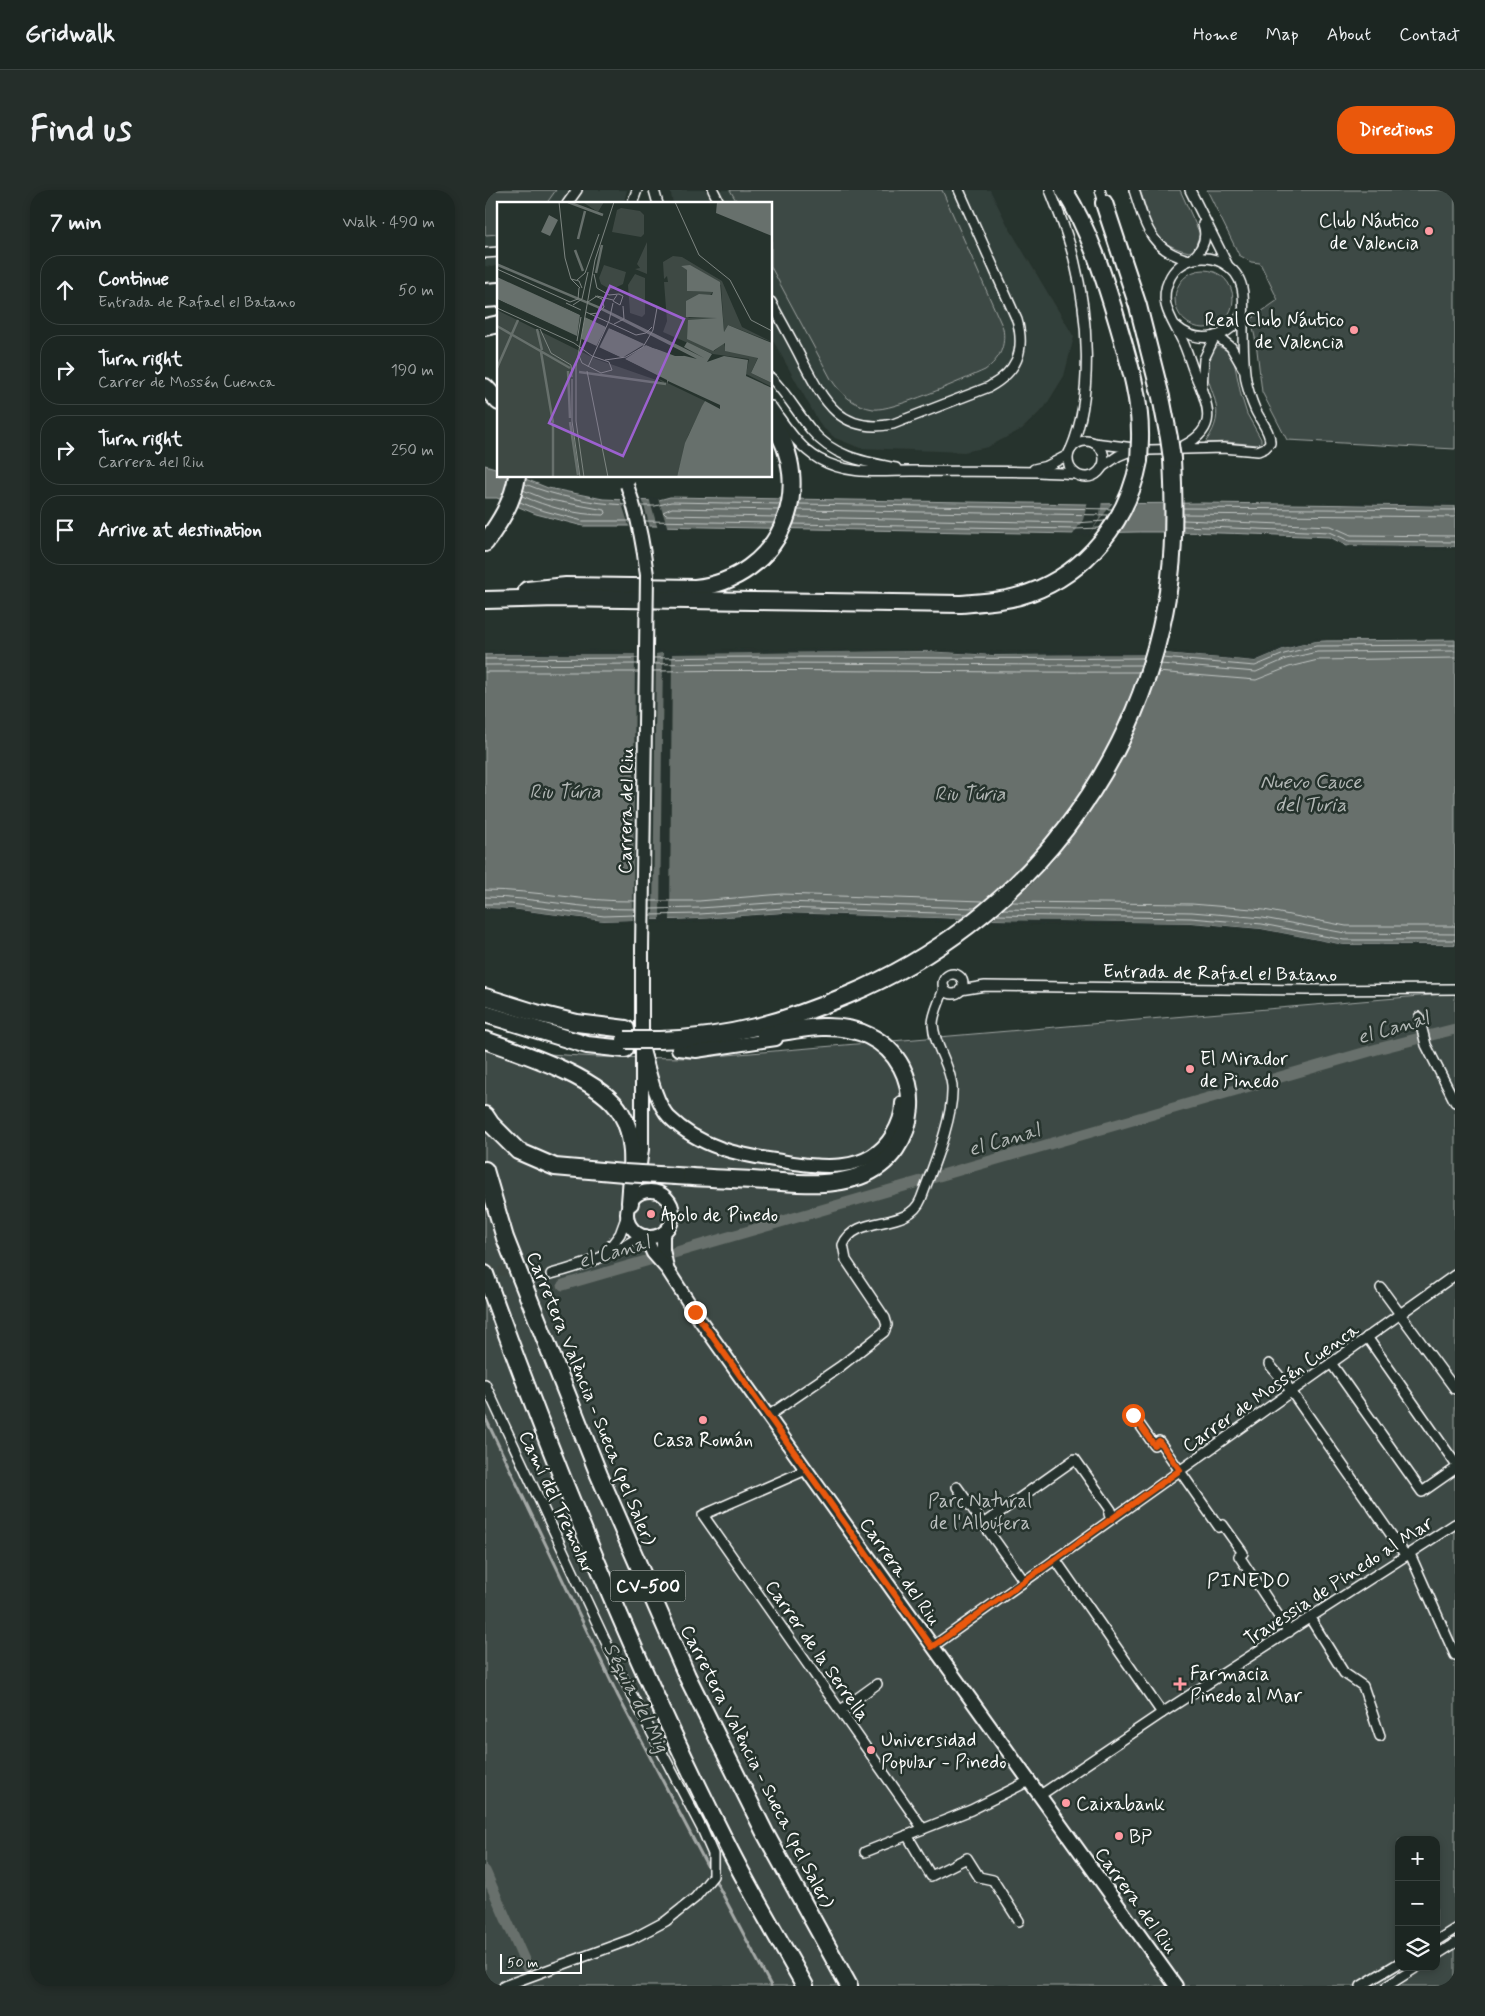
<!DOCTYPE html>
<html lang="en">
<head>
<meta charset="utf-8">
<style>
  body { margin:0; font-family:Mynerve,sans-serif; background:#252e2a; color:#f1f3f6 }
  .controls { position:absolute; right:15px; bottom:15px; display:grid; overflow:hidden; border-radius:10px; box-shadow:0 2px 8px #0003 }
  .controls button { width:45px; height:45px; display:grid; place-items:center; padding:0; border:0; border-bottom:1px solid #3a4340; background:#1c2622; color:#f1f3f6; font:25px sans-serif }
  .scale { position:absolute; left:15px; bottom:12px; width:82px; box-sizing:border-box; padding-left:5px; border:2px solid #fff; border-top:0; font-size:14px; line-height:18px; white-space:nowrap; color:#fff; -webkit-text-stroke:4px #26332d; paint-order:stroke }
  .stop { position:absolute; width:15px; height:15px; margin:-11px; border:4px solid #ea580c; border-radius:50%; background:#fff }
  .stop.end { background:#ea580c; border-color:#fff; box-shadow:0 1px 5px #0008 }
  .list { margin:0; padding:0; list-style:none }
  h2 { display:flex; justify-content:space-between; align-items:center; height:65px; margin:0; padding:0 20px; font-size:21px }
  h2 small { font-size:16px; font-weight:400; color:#a0a5a5 }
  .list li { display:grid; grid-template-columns:32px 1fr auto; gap:15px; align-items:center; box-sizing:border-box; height:70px; margin:0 10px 10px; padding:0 10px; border:1px solid #3a4340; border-radius:20px }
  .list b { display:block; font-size:19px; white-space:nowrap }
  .list p { margin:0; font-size:16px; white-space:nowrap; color:#a0a5a5 }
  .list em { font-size:16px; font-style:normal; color:#a0a5a5 }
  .icon { flex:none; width:28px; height:28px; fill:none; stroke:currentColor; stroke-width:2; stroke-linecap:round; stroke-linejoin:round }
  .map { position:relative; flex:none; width:970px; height:1796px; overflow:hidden; border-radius:20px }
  header { display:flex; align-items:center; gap:30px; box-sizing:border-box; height:70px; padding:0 25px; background:#1c2622; border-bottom:1px solid #3a4340 }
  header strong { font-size:24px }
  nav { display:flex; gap:28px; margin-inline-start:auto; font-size:18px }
  .intro { display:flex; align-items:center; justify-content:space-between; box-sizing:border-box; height:120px; padding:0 30px }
  h1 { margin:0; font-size:35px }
  .button { padding:12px 22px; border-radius:20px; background:#ea580c; color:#fff; font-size:18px; font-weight:700 }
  main { display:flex; gap:30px; padding:0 30px }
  aside { flex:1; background:#1c2622; border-radius:20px; box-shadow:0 2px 8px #0003 }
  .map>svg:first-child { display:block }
  .built { fill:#333f3a }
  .green { fill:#3e4944; stroke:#9ea4a2; fill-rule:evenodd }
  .water { fill:#67706c; stroke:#a4a9a7 }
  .pier { fill:#26332d; fill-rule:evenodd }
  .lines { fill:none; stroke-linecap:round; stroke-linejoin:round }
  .shore { stroke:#c2c6c4; stroke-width:1 }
  .stream { stroke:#a4a9a7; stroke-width:3 }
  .canal { stroke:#67706c; stroke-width:11 }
  .street-tunnel { stroke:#3c4742; stroke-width:9; stroke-dasharray:9 4.5; stroke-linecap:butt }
  .street-casing { stroke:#fff; stroke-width:12 }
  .secondary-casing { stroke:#fff; stroke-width:16 }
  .highway-casing { stroke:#fff; stroke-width:20 }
  .street { stroke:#26332d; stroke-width:9 }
  .secondary { stroke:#26332d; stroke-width:12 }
  .highway { stroke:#26332d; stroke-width:16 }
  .secondary-bridge-casing { stroke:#fff; stroke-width:16; stroke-linecap:butt }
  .highway-bridge-casing { stroke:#fff; stroke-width:20; stroke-linecap:butt }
  .secondary-bridge { stroke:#26332d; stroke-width:12 }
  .highway-bridge { stroke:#26332d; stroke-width:16 }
  .route { stroke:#ea580c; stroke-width:6 }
  .poi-dot { fill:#ff9aa2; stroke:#26332d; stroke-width:2 }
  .labels { text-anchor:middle; stroke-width:5; stroke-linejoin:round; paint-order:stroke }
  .shield { fill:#26332d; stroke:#bec2c0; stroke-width:1 }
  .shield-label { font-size:18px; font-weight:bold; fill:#fff }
  .poi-label { font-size:19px; fill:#fff; stroke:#26332d; text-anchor:start }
  .street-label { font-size:19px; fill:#fff; stroke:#26332d }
  .park-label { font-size:19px; fill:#bbbfbe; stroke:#26332d }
  .water-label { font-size:20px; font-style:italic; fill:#b3b8b6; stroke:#26332d }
  .quarter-label { font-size:21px; letter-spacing:1px; fill:#fff; stroke:#26332d }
  .inset-river { fill:none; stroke:#67706c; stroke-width:2.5 }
  .inset-road { fill:none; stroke:#7d8581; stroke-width:1 }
  .view { fill:#9c61cf; fill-opacity:0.15; stroke:#9c61cf; stroke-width:2.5 }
  .inset-edge { fill:none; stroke:#fff; stroke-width:2.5 }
</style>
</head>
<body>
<header>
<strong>Gridwalk</strong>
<nav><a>Home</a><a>Map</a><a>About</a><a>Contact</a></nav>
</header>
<div class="intro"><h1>Find us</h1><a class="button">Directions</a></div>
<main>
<aside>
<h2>7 min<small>Walk · 490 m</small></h2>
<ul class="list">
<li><svg class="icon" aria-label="ahead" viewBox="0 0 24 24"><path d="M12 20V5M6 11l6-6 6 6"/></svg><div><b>Continue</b><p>Entrada de Rafael el Batano</p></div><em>50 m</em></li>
<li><svg class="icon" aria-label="right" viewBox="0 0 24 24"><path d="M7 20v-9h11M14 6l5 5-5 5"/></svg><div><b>Turn right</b><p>Carrer de Mossén Cuenca</p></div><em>190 m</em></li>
<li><svg class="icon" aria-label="right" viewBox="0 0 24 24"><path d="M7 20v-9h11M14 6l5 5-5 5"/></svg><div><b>Turn right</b><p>Carrera del Riu</p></div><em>250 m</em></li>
<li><svg class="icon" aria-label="arrive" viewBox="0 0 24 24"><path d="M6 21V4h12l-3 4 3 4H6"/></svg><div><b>Arrive at destination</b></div></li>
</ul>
</aside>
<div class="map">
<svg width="970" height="1796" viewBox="0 0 970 1796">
  <rect width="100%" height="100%" fill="#26332d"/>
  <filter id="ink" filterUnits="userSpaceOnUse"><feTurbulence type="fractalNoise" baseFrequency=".02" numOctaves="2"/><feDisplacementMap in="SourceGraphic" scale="10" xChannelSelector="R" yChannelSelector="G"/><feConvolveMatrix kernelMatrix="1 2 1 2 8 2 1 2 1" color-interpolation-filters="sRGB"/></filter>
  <g filter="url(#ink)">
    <g class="built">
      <path d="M0,0H142L139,12L14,14V75L7,77L0,76Z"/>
      <path d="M185,0H505L523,36L589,147L579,186L560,217L537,239L503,257L479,262L375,258L350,248L336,236L286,147V14H188Z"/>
    </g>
    <g class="green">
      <path d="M0,0H71L61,14H14V44L0,45Z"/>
      <path d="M245,0H457L518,138C521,156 515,169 500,180C480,189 406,222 388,219C370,216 356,205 346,189L286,77V14H253Z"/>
      <path d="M655,0H695L715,44L709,60L704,62C664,53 667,33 655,0Z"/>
      <path d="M722,0H970V259L802,250L777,202L771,152L766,129L793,110L775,73L766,72L754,65Z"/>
      <circle cx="719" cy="109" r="29"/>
      <path d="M733,156L741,160L749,171L756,205L762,224L776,249V252L773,255L742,252L720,253C728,241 734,230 731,215C728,195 709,173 733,156Z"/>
      <path d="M970,803V1796H0V860L112,867L207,868ZM914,1650H951V1777H914Z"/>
    </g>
    <g class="water">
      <path d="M0,275L14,279V286H33L63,298L118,309L170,311L185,307L601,314L717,313L970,316V357L862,356L845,347C760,344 676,339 591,344L168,336H98L51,324L12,308H0Z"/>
      <path d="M970,450V755H859L776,739L706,733L541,731L298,723L215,729L119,731L26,719L0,718V464L440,461L508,465L680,463L770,471L798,459L831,451Z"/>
    </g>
    <g class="pier">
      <path d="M135,307L157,308L165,338L145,339Z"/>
      <path d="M164,308H173L183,339H173Z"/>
      <path d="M603,311H617L614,329L605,343L629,311H654L633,344L587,346L598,330Z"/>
      <path d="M861,312L970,313V316L855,314Z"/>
      <path d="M862,356L970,357V360L867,359Z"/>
      <path d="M863,448L831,451L798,459L770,471L679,463L660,518L648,545L633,575L611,613L568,670L547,693L507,730L706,733L776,739L859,755H970V757H858L776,741L706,735L541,734L298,726L215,732L119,733L25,721H0V718L26,719L119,731L148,730L150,464H0V461L440,459L508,462L680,461L769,469L797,456L830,449ZM440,461L508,465L660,464L631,542L605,589L588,614L569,641L546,667L521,693L479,729L298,723L215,729L185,730L187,464ZM178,463L175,730H168L171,464Z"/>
    </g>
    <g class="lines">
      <g class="shore">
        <path d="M40,294C72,307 106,313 141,315"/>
        <path d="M37,306C63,317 91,325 119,325L121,323L120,320L60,309L38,300"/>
        <path d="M35,312L52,319L98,331H145"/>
        <path d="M314,314L627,319"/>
        <path d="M157,316H170L186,312L295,314"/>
        <path d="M698,318L970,320"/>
        <path d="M312,320L623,325"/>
        <path d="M698,324L970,327"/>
        <path d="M291,327L181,325L178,322L187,318L293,320"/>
        <path d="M310,327L590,333L620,331"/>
        <path d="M698,330L846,336L866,345L970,346"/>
        <path d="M160,331L289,333"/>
        <path d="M308,334L590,339L615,338"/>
        <path d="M698,336L845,342L864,351L970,352"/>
        <path d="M168,468C331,465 494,470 657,468"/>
        <path d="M677,468L770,476L799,464L831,456L970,455"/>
        <path d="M0,469L153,468"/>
        <path d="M168,474C331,471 493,476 655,475"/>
        <path d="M675,474L771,482L801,469L832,462L970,461"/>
        <path d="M0,475L153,474"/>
        <path d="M168,481C330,479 491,483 653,482"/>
        <path d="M0,482H153"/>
        <path d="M672,482L771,490L804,477L833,470L970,468"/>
        <path d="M0,700C50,700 100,712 150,711"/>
        <path d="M0,707C50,707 100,720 150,719"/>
        <path d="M165,711H214L297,704L497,711"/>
        <path d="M524,712L707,714L779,720L861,736H970"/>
        <path d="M0,714H26L119,726L150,725"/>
        <path d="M165,719L215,718L298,712L489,718"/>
        <path d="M516,719L707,722L778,728L860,743L970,744"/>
        <path d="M165,725L215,724L298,718L482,724"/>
        <path d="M509,725L706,728L777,734L859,750H970"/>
      </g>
      <g class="stream">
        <path d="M0,1227L133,1506L225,1681"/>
        <path d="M228,1686L286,1796"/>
      </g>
      <g class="canal">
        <path d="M78,1095L892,859L970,839"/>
        <path d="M0,1681L43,1779"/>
      </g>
      <path class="street-tunnel" d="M0,1080L66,1084"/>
      <g class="street-casing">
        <g id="street">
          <path d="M169,0L173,14"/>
          <path d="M228,0L235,14"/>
          <path d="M565,0C574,23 583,45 589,69C603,125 609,205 586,259"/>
          <path d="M615,0L619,13"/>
          <path d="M649,0C660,34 665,61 705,70"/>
          <path d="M705,0L743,76"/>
          <path d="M82,14L92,0"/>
          <path d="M147,14L152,0"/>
          <path d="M0,63L14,62"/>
          <path d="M707,69C718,59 723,48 718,34"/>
          <path d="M286,112C296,131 307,150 317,170C338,210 355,245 408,234L504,197C531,182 541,162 532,130L474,0"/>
          <path d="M691,136C713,156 747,149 758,121"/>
          <path d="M732,146L746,157L758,178"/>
          <path d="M286,188C303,205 312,223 327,241C348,267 380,272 411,278"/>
          <path d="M717,196L719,169L730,146"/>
          <path d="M286,216C300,235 313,257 334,269C366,287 400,280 434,281C486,282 538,280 590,284"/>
          <circle cx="601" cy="269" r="18"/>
          <path d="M609,253L665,260L738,258L773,261L780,258L785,253C786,242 774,229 770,219C766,210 763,200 761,190C758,172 758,151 758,133C759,110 762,86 738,73C729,68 719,67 709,69C698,71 688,80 684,90C673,113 687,129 697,150C703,162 706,176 712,189C727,223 731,242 692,259"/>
          <path d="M617,277L633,266L650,259"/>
          <path d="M549,279L562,276L583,265"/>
          <circle cx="468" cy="794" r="10"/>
          <path d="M475,800L500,796L823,800L970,799"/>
          <path d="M934,827L941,855L970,912"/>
          <path d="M119,1065L135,1044L142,1025"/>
          <path d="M66,1084C98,1076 129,1064 157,1045"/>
          <path d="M896,1098L970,1199"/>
          <path d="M882,1147L970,1273"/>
          <path d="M846,1173L937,1302L970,1279"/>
          <path d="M784,1174L801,1194L921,1366"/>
          <path d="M0,1194L135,1482L217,1639L228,1664V1686L210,1708L181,1731L147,1749L19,1796"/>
          <path d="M648,1225L669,1255L674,1251L734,1337L738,1335L758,1363L754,1366L804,1442"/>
          <path d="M283,1226L356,1176L399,1142L402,1135L400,1128L361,1070L358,1055C371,1023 423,1042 436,1009C447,979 469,928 467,896C465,874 449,856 448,834C448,823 456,809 459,798"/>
          <path d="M321,1280L218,1325L438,1639"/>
          <path d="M472,1297L539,1391"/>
          <path d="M498,1334L590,1269L626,1320L624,1324L626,1329"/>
          <path d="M925,1364L970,1465"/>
          <path d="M570,1369L677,1523"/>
          <path d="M825,1428L859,1483L878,1496L895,1546"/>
          <path d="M447,1457L970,1085"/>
          <path d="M356,1520L392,1494"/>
          <path d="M554,1606L677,1523L970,1334"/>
          <path d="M422,1645L446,1686L482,1668L494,1687L508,1690L534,1731"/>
          <path d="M380,1662L486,1620L544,1591"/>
          <path d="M951,1751L970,1739"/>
          <path d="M951,1765L970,1753"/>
          <path d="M876,1796L914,1773"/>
          <path d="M902,1796L932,1777"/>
        </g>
      </g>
      <g class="secondary-casing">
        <g id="secondary">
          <path d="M0,111L14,110"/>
          <path d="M156,853C162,872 170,913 184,927C215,958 254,965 296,971C334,977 383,985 407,945C413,935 417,924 417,913"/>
          <path d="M193,859L211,861L291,849"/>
          <path d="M153,990L157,959V760"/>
          <circle cx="165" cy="1024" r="23"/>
          <path d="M178,1043V1060L182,1077"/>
          <path d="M160,1046L168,1063L182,1079L215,1130L300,1250L691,1796"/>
        </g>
      </g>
      <g class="highway-casing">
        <g id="highway">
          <path d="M579,0C605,41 619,87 633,134C644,172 656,209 655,249"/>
          <path d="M619,13L653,116L676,207L684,248"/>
          <path d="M0,102L14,101"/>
          <path d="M0,137L14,134"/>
          <path d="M0,197L14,212"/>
          <path d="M0,353C15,332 28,312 32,286"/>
          <path d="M42,400L81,396L210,398C294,389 334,299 286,230"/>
          <path d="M0,410L72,408L476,414C499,412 522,411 544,403C601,383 643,330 654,271"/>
          <path d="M0,807L51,823L92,833L141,839"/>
          <path d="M0,824L102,855L140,859"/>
          <path d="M0,850C37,863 116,888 136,923C152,949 147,984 145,1013"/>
          <path d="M174,850C244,848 299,832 363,805C537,732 661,575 685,387C690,348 689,308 687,269"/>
          <path d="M0,925L6,934L33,961L70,977L139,983"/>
          <path d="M0,980L20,1048L114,1285L202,1486L280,1643L364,1796"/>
          <path d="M191,986C221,988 251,989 282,991C313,993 345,997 375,986C436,964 444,875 384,846C352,830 314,839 280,845"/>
          <path d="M0,1084C70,1279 149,1471 242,1655C266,1703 294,1749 320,1796"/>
        </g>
      </g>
      <use href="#street" class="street"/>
      <use href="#secondary" class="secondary"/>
      <use href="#highway" class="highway"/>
      <g class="secondary-bridge-casing">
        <path id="secondary-bridge" d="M142,295C153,325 158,353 162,385L157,760"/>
      </g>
      <g class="highway-bridge-casing">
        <g id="highway-bridge">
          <path d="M684,248L687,269"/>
          <path d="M654,271L655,249"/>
          <path d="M140,850H174"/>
          <path d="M139,983L191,986"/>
        </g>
      </g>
      <use href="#secondary-bridge" class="secondary-bridge"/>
      <use href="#highway-bridge" class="highway-bridge"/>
    </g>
  </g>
  <g class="lines" filter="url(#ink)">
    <path class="route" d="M210,1122L447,1457L695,1280L674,1251L669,1255L648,1225"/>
  </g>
  <g class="poi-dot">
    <circle cx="944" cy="41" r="5"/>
    <circle cx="869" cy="140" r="5"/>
    <circle cx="705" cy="879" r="5"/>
    <circle cx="166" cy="1024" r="5"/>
    <circle cx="218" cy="1230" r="5"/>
    <path d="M692.5 1486.5h5v5h5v5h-5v5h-5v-5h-5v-5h5z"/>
    <circle cx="386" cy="1560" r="5"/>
    <circle cx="581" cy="1613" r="5"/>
    <circle cx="634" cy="1646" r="5"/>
  </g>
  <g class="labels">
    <rect class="shield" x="125.5" y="1380.5" width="75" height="31" rx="4"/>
    <g class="shield-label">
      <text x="163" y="1402">CV-500</text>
    </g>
    <g class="poi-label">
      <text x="934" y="37" text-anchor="end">Club Náutico<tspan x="934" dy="22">de Valencia</tspan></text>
      <text x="859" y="136" text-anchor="end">Real Club Náutico<tspan x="859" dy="22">de Valencia</tspan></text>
      <text x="715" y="875">El Mirador<tspan x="715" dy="22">de Pinedo</tspan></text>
      <text x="176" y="1031">Apolo de Pinedo</text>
      <text x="218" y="1256" text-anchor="middle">Casa Román</text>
      <text x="705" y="1490">Farmacia<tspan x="705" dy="22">Pinedo al Mar</tspan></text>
      <text x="396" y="1556">Universidad<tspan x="396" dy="22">Popular - Pinedo</tspan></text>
      <text x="591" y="1620">Caixabank</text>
      <text x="644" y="1653">BP</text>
    </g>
    <g class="street-label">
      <text transform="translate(140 621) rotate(-89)" y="7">Carrera del Riu</text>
      <text transform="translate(735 782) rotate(1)" y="7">Entrada de Rafael el Batano</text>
      <text transform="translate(785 1197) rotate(-35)" y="7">Carrer de Mossén Cuenca</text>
      <text transform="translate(107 1208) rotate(68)" y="7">Carretera València - Sueca (pel Saler)</text>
      <text transform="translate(73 1312) rotate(65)" y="7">Camí del Tremolar</text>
      <text transform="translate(416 1381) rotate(55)" y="7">Carrera del Riu</text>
      <text transform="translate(853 1390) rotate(-33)" y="7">Travessia de Pinedo al Mar</text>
      <text transform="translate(333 1460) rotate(55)" y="7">Carrer de la Serrella</text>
      <text transform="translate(273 1576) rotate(63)" y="7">Carretera València - Sueca (pel Saler)</text>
      <text transform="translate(652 1710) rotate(54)" y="7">Carrera del Riu</text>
    </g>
    <g class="park-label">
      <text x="495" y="1317">Parc Natural<tspan x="495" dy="22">de l'Albufera</tspan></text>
    </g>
    <g class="water-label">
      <text x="826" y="598">Nuevo Cauce<tspan x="826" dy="23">del Turia</tspan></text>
      <text x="80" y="608">Riu Túria</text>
      <text x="485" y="610">Riu Túria</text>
      <text transform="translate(908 837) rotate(-16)" y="7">el Canal</text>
      <text transform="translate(519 949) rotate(-16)" y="7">el Canal</text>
      <text transform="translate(129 1061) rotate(-16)" y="7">el Canal</text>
      <text transform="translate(152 1507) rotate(63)" y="7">Séquia del Mig</text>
    </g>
    <g class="quarter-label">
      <text x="764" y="1397">PINEDO</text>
    </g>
  </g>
  <g transform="translate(12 12)">
    <rect width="275" height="275" fill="#26332d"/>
    <path d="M107,0L101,10L87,1V0ZM124,6L143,9L147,13V32L144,35L115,30L120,8ZM150,40V72L138,67L143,66L140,62ZM176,54L185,55L225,79L245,125L275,140L231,123L227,130L224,83L189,64H184L190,67L191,89L216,90L191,116L220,115L217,149L227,141L229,149L262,153L254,171L275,181V185L249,172L252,157L216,152L166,130L170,119L167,80H171L170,74L167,77L166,60ZM107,63L129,70L126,82L114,88L104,82L102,76ZM138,72L148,76V112L145,115L133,111L131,83ZM0,108L99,157L165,180L160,176L208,199L191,234L180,275H0Z" fill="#3e4944"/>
    <path d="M220,0H275V34L219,11ZM52,13L61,18L53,34L44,30ZM0,61L104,105L207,156L187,145L190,140L215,152L210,160L227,154L251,158L249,174L275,186V275H180L188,241L205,204L208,199L223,207V203L171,179L170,182V178L142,164L0,97V75L156,146L200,157L100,106L0,64ZM193,63L223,80L227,130L231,123L275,141V181L254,171L261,156L228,149V141L216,149L190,137L191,118L220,116L189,115V99L202,92L215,93L216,90L190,89V68L184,64Z" fill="#67706c"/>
    <path d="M0,73L148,141L189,154H178L149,143L128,157L170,179L166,183L168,179L0,100V97L80,134L83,113ZM88,115L109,125L99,145L84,137ZM112,126L131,134L148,142L125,156L102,146Z" fill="#26332d" fill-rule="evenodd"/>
    <path class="inset-river" d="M71,0L106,13M81,37L88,9M78,48L86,69M99,71L105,43M0,124L73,166M40,127L45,148M44,150L56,221M0,166L21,118M71,169L73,216M82,170L169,182M73,220L81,273M56,223V275"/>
    <path class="inset-road" d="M62,0L68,56L74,77L83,86M178,0L202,53L233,78L254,118L275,129M0,67L73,100L81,97L82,86M97,72L100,86L112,93M74,77L82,79L85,86M80,78L88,71L102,32M112,93L122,92L126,94L123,103L116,99L120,93M91,100L100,94L116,98M69,101L84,108M76,103L85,97L91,70M0,106L77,141L95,154L112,160L115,168L104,171L85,161L82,154M89,110L139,133L149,131L155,125M93,112L101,111L107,105L105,97L98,94M117,122L127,117L126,104M43,127L54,151L74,163L75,175M80,139L84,115M108,158L129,155L146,145L156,128L160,106M91,165L112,119L116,101M90,169L111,275M75,177V219L83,275M87,275L79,219V165L98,58L117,0"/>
    <path class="view" d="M113,84L187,117L126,254L52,221Z"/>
    <rect width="275" height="275" class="inset-edge"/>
  </g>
</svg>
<div class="controls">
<button>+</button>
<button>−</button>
<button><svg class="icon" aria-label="layers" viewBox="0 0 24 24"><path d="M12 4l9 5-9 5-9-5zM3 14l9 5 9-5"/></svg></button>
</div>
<div class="scale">50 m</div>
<div class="stop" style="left:648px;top:1225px"></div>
<div class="stop end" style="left:210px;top:1122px"></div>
</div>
</main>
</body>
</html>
